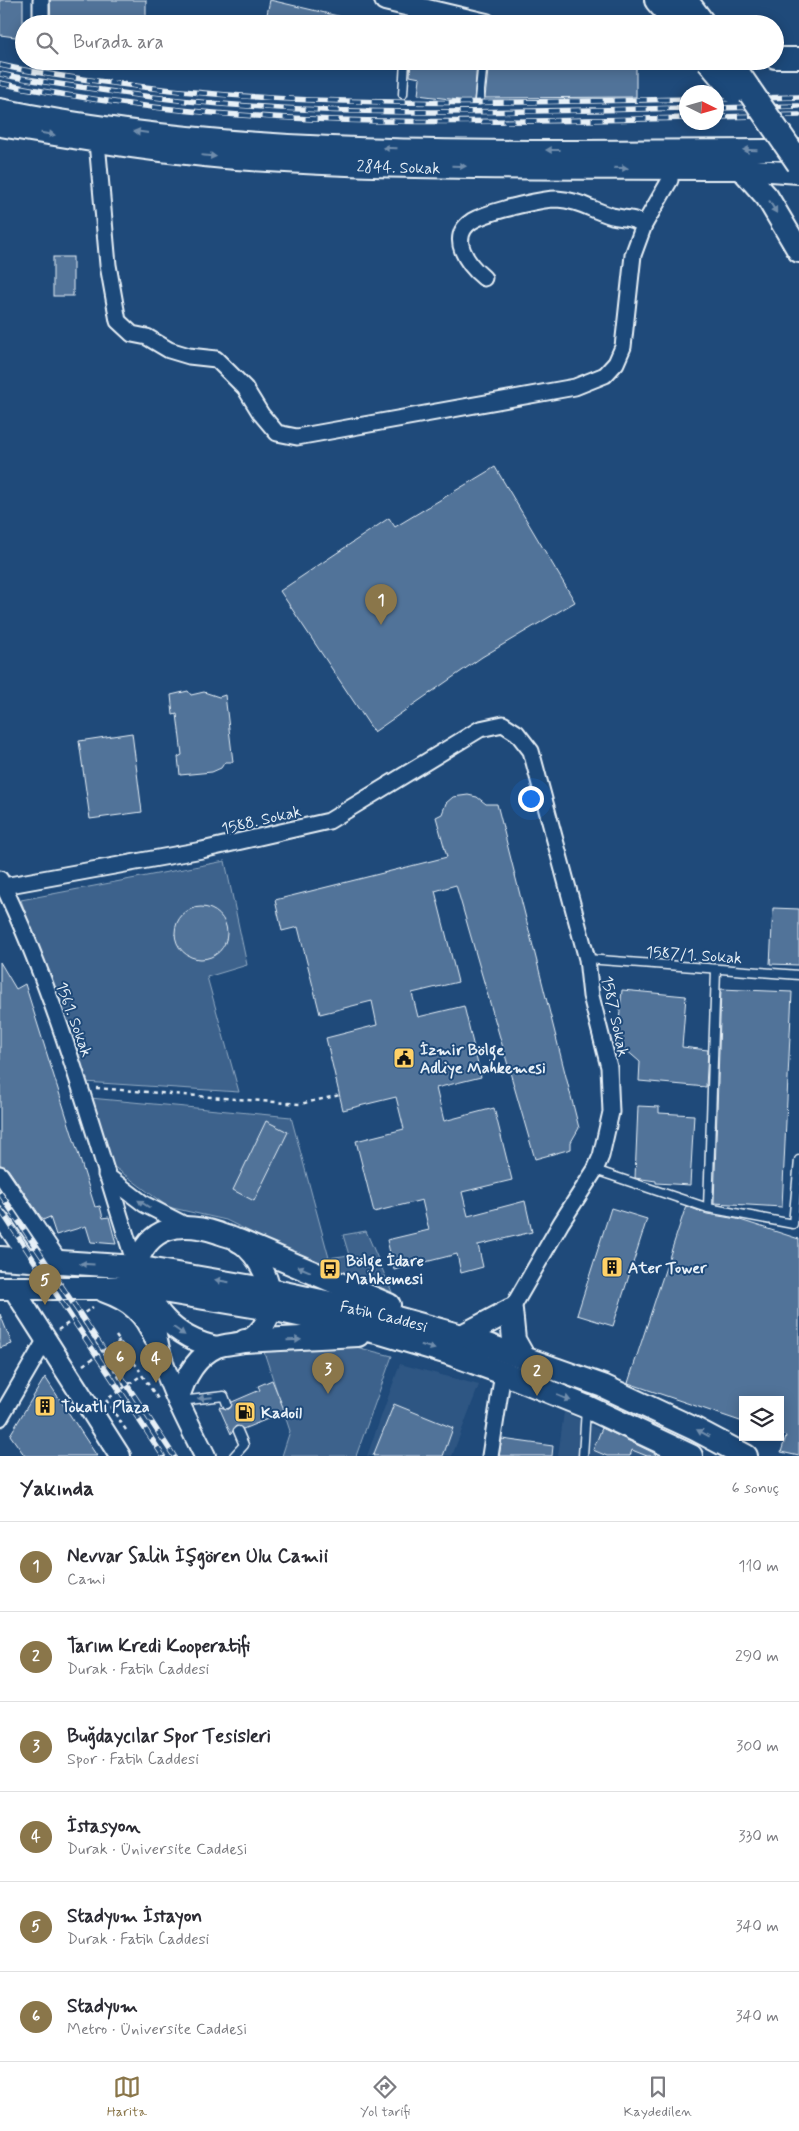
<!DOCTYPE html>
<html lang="tr">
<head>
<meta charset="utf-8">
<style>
  body { margin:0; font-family:Mynerve,sans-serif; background:#f2f2f3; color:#2b2b33 }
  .controls { position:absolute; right:15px; bottom:15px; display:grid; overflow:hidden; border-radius:0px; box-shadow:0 2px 12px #0003 }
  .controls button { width:45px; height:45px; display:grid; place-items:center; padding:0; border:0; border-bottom:1px solid #e1e1e2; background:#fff; color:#2b2b33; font:25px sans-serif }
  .compass { position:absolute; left:679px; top:85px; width:45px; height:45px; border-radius:50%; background:#fff; box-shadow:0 2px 12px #0003; rotate:95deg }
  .you { position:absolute; left:530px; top:798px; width:18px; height:18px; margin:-12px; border:4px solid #fff; border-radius:50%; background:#1a73e8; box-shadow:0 0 0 8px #1a73e833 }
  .badge { display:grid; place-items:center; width:32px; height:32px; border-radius:50%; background:#8a764a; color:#fff; font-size:16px; font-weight:700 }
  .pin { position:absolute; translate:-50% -41px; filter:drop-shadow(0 1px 2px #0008) }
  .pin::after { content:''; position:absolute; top:26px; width:18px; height:15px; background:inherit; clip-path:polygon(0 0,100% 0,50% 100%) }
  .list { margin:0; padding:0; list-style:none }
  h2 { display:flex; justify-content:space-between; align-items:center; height:65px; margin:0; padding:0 20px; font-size:21px }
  h2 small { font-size:16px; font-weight:400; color:#7c7c81 }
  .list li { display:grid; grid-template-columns:32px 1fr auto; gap:15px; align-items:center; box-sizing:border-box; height:90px; padding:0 20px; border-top:1px solid #e1e1e2 }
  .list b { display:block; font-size:19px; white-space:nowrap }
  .list p { margin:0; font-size:16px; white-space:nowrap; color:#7c7c81 }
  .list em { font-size:16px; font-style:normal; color:#7c7c81 }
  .icon { flex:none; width:28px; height:28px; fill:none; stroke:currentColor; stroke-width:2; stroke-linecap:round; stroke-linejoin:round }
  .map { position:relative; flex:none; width:799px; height:1456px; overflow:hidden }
  .search { position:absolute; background:#fff; box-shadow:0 2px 12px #0003; left:15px; right:15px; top:15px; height:55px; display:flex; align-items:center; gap:12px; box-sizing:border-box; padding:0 18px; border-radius:28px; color:#7c7c81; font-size:19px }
  .sheet { height:605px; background:#fff }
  nav { display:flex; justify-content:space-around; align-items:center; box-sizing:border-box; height:70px; border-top:1px solid #e1e1e2; background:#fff; font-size:14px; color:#7c7c81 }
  nav a { display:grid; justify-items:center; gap:2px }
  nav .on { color:#8a764a }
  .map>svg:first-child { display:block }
  .built { fill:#2e5683 }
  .green { fill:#3c628c; stroke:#92aac2 }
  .building { fill:#517399; stroke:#e8f1f8 }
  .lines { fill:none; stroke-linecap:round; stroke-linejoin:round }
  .service-casing { stroke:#e8f1f8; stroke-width:11 }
  .minor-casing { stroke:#e8f1f8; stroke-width:19 }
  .secondary-casing { stroke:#e8f1f8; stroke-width:24 }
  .primary-casing { stroke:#e8f1f8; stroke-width:26 }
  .trunk-casing { stroke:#e8f1f8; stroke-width:28 }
  .path { stroke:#e8f1f8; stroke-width:2.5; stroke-dasharray:4 4; stroke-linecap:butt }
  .service { stroke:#1f4a7a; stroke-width:8 }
  .minor { stroke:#1f4a7a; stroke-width:15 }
  .secondary { stroke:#1f4a7a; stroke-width:20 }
  .primary { stroke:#1f4a7a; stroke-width:22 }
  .trunk { stroke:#1f4a7a; stroke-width:24 }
  .rail-casing { stroke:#e8f1f8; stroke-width:5.5 }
  .rail { stroke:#1f4a7a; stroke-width:4; stroke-dasharray:11; stroke-linecap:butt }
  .trunk-bridge-casing { stroke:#e8f1f8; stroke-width:28; stroke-linecap:butt }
  .trunk-bridge { stroke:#1f4a7a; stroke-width:24 }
  .oneway { fill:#6f8dac }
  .labels { text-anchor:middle; stroke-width:4; stroke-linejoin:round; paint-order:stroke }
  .street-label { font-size:16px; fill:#e8f1f8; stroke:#1f4a7a }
  .poi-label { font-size:16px; font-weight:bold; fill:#e8f1f8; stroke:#1f4a7a; text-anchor:start }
</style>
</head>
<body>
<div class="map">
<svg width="799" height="1456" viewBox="0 0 799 1456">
  <rect width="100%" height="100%" fill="#1f4a7a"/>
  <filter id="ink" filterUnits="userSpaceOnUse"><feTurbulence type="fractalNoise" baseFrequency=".02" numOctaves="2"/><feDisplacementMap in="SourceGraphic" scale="10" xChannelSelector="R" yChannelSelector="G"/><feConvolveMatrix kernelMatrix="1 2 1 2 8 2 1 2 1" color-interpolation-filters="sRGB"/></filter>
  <g filter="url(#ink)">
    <g class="built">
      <path d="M400,1364L479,1385L452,1456H367Z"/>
      <path d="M564,1412L654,1456H558Z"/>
    </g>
    <g class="green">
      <path d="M225,861L247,965L207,977L239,1092L84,1082L21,900Z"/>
      <path d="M90,1098L291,1117L329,1258L349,1255L343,1235L366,1231L392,1292L285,1249L226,1220L168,1207L113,1166Z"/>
      <path d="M340,1343L392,1356L356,1456H282L290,1431L264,1352Z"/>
    </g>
    <g class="building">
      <path d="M0,0H23V38L0,35Z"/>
      <path d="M50,0H146V24H51Z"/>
      <path d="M270,0L355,20L354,24H265Z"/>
      <path d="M411,61H477L474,102L418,95L420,78L410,76Z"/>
      <path d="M489,61L636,62V97L485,98Z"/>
      <rect x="53" y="257" width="20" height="39"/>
      <path d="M495,467L575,602L482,657L374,732L280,591L389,518L395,527Z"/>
      <path d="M188,691L191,695L204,692L219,697L225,695L233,762H225L221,768L212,772L180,775L178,757L182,755L177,714L173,715L171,695Z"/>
      <path d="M132,733L142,812L90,819L79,741Z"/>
      <path d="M468,795L477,797L486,804H497L579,1128L571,1142V1149L535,1159L456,885L435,891L458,982L412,993L418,1017L464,1006L481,1077L436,1088L444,1121L494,1108L512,1180L462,1192L468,1216L525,1201L532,1232L478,1245L483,1267L461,1273L457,1254L394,1270L387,1240L429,1230L422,1200L374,1212L356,1141L404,1129L396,1097L343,1110L326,1038L377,1025L372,1001L320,1014L298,927L282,931L275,900L447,857L436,817L442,814L446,803L453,797Z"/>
      <circle cx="201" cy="933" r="26"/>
      <path d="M773,908L799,909V965L770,964Z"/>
      <path d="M0,962L16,989L25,984L95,1207L100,1206L103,1218L109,1217L116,1244L91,1242L86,1226L56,1235L50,1217L43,1220L8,1169L0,1165Z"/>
      <path d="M721,989L792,992L782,1207L714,1203Z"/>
      <path d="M622,990L686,996L682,1047L708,1050L706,1087L639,1081L640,1062L617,1042Z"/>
      <path d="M638,1106L659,1107V1113L694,1115L690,1185L656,1183V1181L635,1178Z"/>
      <path d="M266,1121L288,1132L254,1201L233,1190Z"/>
      <path d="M686,1206L707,1214L737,1219L799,1239V1456L781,1452L786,1436L780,1434V1400H743V1422L628,1383Z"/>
      <path d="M611,1208L647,1219L613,1326L577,1315Z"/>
      <path d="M0,1314L12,1344L0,1348Z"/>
      <path d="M45,1377L97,1456H25L10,1435Z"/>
      <path d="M272,1380L285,1412L243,1429L236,1426L231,1434L219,1407L229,1409L232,1402L260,1390L258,1386Z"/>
      <path d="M394,1404L453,1428L443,1456H373Z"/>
      <path d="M602,1428L656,1454L655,1456H647L632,1450L630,1456H607L593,1450Z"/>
      <path d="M502,1439L553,1446L552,1456H499Z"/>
    </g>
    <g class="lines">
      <g class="service-casing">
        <g id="service">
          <path d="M411,24L413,9"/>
          <path d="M403,94L405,61"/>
          <path d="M479,100L483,61"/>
          <path d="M587,959L799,975"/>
          <path d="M595,1170L708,1208L793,1224L799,1160"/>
          <path d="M708,1208L716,970"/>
          <path d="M180,1401L224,1396L227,1404"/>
          <path d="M234,1456L244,1445L238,1431"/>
          <path d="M583,1456L586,1409"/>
        </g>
      </g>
      <g class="minor-casing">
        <g id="minor">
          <path d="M41,0V24"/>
          <path d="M97,142L108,265L118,321L132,334L147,337L169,350L189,356L216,359L245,388L261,414L277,433L297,437L575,387L605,375L616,363L623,347L633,255L644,225L670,180V169"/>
          <path d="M484,278C468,265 447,237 472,221C484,214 498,211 512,207C526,204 542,199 557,199C578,200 592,210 612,216C623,219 634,217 644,225"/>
          <path d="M0,879C60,1002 94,1137 136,1267"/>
          <path d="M4,886L202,850L329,821L480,729L503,724L517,733L531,751L587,959L591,996L609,1067L611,1112L601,1156L595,1170L561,1223L511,1310"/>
          <path d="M0,1174L60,1262"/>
          <path d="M106,1175L144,1204L187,1226"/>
          <path d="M0,1218L28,1259"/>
          <path d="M0,1418L46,1339"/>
          <path d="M490,1456L503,1373"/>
        </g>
      </g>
      <g class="secondary-casing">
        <g id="secondary">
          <path d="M385,0L486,24"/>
          <path d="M775,58H799"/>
          <path d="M0,109C262,163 533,149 799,150"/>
          <path id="s1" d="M0,126C83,140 166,154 251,160C414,171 578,168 742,169L799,173"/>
          <path d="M13,1288L120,1456"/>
          <path d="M154,1322C159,1369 184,1414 205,1456"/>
          <path d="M178,1401C184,1379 195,1357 217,1347C225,1344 235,1344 243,1342C257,1338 269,1321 271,1308C273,1283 259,1256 239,1241C234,1237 224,1236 218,1233C181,1221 148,1225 136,1267C151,1308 172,1338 217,1347"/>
        </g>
      </g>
      <g class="primary-casing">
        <g id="primary">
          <path d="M742,169L767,197L799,251"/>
          <path d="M239,1241L389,1305"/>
          <path id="s2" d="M0,1258L136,1267L270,1290L386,1315L462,1336L603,1386L695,1429L746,1456"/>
          <path d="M0,1288H144L271,1309L381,1333L448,1353L503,1373L587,1407L691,1456"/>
          <path d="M105,1291C130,1300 145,1312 155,1337"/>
          <path d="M462,1336L511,1310L514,1340L523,1356"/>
          <path d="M245,1341L358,1335"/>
        </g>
      </g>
      <g class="trunk-casing">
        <g id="trunk">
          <path d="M657,0L678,24"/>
          <path d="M685,0L703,24"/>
        </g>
      </g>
      <g class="path">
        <path d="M96,1088L300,1104L340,1095"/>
        <path d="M79,1315L125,1387"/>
        <path d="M58,1330L93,1307"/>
        <path d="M116,1336L140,1371"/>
        <path d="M83,1365L120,1341"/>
        <path d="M126,1430L106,1400L142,1375L158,1399"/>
      </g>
      <use href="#service" class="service"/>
      <use href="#minor" class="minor"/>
      <use href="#secondary" class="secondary"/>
      <use href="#primary" class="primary"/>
      <use href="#trunk" class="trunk"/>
      <g class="rail-casing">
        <g id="rail">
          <path d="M0,65C34,73 70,77 105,82C298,109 492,103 686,99"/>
          <path d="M0,74C33,81 67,85 101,90C295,120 491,112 686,108"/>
          <path d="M0,83C31,90 62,94 93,99C290,129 488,122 686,118"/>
          <path d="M716,99L799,97"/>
          <path d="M716,108L799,106"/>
          <path d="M716,117L799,115"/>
          <path d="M0,1193L174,1456"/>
          <path d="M0,1209L163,1456"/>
        </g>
      </g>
      <use href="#rail" class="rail"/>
      <g class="trunk-bridge-casing">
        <g id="trunk-bridge">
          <path d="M709,61L734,91"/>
          <path d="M729,61L799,163"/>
        </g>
      </g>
      <use href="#trunk-bridge" class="trunk-bridge"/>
    </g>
    <defs><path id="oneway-solid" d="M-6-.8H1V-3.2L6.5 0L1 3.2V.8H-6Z" transform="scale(1.25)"/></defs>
    <g class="oneway">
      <use href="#oneway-solid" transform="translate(141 132) rotate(-173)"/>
      <use href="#oneway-solid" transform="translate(48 134) rotate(9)"/>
      <use href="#oneway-solid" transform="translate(390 148) rotate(-179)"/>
      <use href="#oneway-solid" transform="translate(553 150) rotate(180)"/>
      <use href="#oneway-solid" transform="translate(750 150) rotate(-179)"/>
      <use href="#oneway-solid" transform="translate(209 156) rotate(5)"/>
      <use href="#oneway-solid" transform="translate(459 166) rotate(1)"/>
      <use href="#oneway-solid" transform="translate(621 168) rotate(1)"/>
      <use href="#oneway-solid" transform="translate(773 207) rotate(59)"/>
      <use href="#oneway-solid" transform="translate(144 1204) rotate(-148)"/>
      <use href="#oneway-solid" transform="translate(87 1264) rotate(-177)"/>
      <use href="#oneway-solid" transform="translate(304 1269) rotate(-157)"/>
      <use href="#oneway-solid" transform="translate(222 1281) rotate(-170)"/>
      <use href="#oneway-solid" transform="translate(179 1331) rotate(35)"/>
      <use href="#oneway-solid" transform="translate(294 1340) rotate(-2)"/>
      <use href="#oneway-solid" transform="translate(428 1347) rotate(17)"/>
      <use href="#oneway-solid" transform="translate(205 1398) rotate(174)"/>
      <use href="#oneway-solid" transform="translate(564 1398) rotate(22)"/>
      <use href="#oneway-solid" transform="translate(703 1433) rotate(-152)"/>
    </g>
  </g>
  <defs>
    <g id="civic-square" transform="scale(1.125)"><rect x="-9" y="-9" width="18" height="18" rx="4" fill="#ffd166" stroke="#1f4a7a"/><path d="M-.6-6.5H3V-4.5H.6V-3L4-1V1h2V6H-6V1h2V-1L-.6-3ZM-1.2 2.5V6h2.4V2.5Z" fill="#111"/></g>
    <g id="building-square" transform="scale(1.125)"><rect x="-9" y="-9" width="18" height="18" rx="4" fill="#ffd166" stroke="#1f4a7a"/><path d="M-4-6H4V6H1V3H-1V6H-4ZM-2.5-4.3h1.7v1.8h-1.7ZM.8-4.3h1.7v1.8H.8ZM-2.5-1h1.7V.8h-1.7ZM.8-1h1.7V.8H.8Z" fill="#111"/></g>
    <g id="bus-square" transform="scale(1.125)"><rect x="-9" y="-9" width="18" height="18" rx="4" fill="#ffd166" stroke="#1f4a7a"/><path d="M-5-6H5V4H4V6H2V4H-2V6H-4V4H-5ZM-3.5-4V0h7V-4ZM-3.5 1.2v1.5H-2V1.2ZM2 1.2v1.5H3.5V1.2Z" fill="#111"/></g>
    <g id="fuel-square" transform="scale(1.125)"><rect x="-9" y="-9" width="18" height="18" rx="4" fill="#ffd166" stroke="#1f4a7a"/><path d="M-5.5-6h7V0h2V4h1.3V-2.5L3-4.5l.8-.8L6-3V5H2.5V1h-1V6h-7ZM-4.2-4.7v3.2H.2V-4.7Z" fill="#111"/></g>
  </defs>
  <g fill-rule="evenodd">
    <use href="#civic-square" x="404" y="1058"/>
    <use href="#building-square" x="612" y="1267"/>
    <use href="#bus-square" x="330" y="1269"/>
    <use href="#building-square" x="45" y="1406"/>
    <use href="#fuel-square" x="245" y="1412"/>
  </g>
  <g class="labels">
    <g class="street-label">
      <text dy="6" stroke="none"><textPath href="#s1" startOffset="401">2844. Sokak</textPath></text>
      <text transform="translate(261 819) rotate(-13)" y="6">1588. Sokak</text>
      <text transform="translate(694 954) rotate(4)" y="6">1587/1. Sokak</text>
      <text transform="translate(616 1016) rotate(78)" y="6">1587. Sokak</text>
      <text transform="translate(75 1019) rotate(70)" y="6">1561. Sokak</text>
      <text dy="6" stroke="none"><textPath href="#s2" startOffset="389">Fatih Caddesi</textPath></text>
    </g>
    <g class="poi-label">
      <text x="420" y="1055">İzmir Bölge<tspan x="420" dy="18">Adliye Mahkemesi</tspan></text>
      <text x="346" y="1266">Bölge İdare<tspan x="346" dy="18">Mahkemesi</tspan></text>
      <text x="628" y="1273">Ater Tower</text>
      <text x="61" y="1412">Tokatlı Plaza</text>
      <text x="261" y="1418">Kadoil</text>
    </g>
  </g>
</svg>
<div class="controls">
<button><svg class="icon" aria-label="layers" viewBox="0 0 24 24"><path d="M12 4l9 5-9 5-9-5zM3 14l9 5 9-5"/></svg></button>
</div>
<svg class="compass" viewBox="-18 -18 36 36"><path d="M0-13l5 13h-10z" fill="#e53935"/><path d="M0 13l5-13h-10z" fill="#7c7c81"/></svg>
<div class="you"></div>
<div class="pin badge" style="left:381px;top:625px">1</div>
<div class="pin badge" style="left:537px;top:1396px">2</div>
<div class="pin badge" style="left:328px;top:1394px">3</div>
<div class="pin badge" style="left:156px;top:1383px">4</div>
<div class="pin badge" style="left:45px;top:1305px">5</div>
<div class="pin badge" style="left:120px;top:1382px">6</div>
<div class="search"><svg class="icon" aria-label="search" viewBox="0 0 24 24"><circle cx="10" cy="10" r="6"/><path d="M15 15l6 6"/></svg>Burada ara</div>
</div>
<section class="sheet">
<h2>Yakında<small>6 sonuç</small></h2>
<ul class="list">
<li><span class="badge">1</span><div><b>Nevvar Salih İşgören Ulu Camii</b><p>Cami</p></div><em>110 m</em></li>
<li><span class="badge">2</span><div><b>Tarım Kredi Kooperatifi</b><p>Durak · Fatih Caddesi</p></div><em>290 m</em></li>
<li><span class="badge">3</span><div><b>Buğdaycılar Spor Tesisleri</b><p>Spor · Fatih Caddesi</p></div><em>300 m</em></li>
<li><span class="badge">4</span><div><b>İstasyon</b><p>Durak · Üniversite Caddesi</p></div><em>330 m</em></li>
<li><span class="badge">5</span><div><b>Stadyum İstayon</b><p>Durak · Fatih Caddesi</p></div><em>340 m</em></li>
<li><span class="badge">6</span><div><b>Stadyum</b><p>Metro · Üniversite Caddesi</p></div><em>340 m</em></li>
</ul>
</section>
<nav>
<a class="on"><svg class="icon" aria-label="map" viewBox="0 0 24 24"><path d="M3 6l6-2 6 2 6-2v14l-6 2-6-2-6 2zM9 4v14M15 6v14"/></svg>Harita</a>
<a><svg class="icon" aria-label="directions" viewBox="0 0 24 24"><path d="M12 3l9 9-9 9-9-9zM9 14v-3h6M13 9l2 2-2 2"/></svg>Yol tarifi</a>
<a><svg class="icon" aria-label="saved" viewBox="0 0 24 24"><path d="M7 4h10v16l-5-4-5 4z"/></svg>Kaydedilen</a>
</nav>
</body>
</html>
